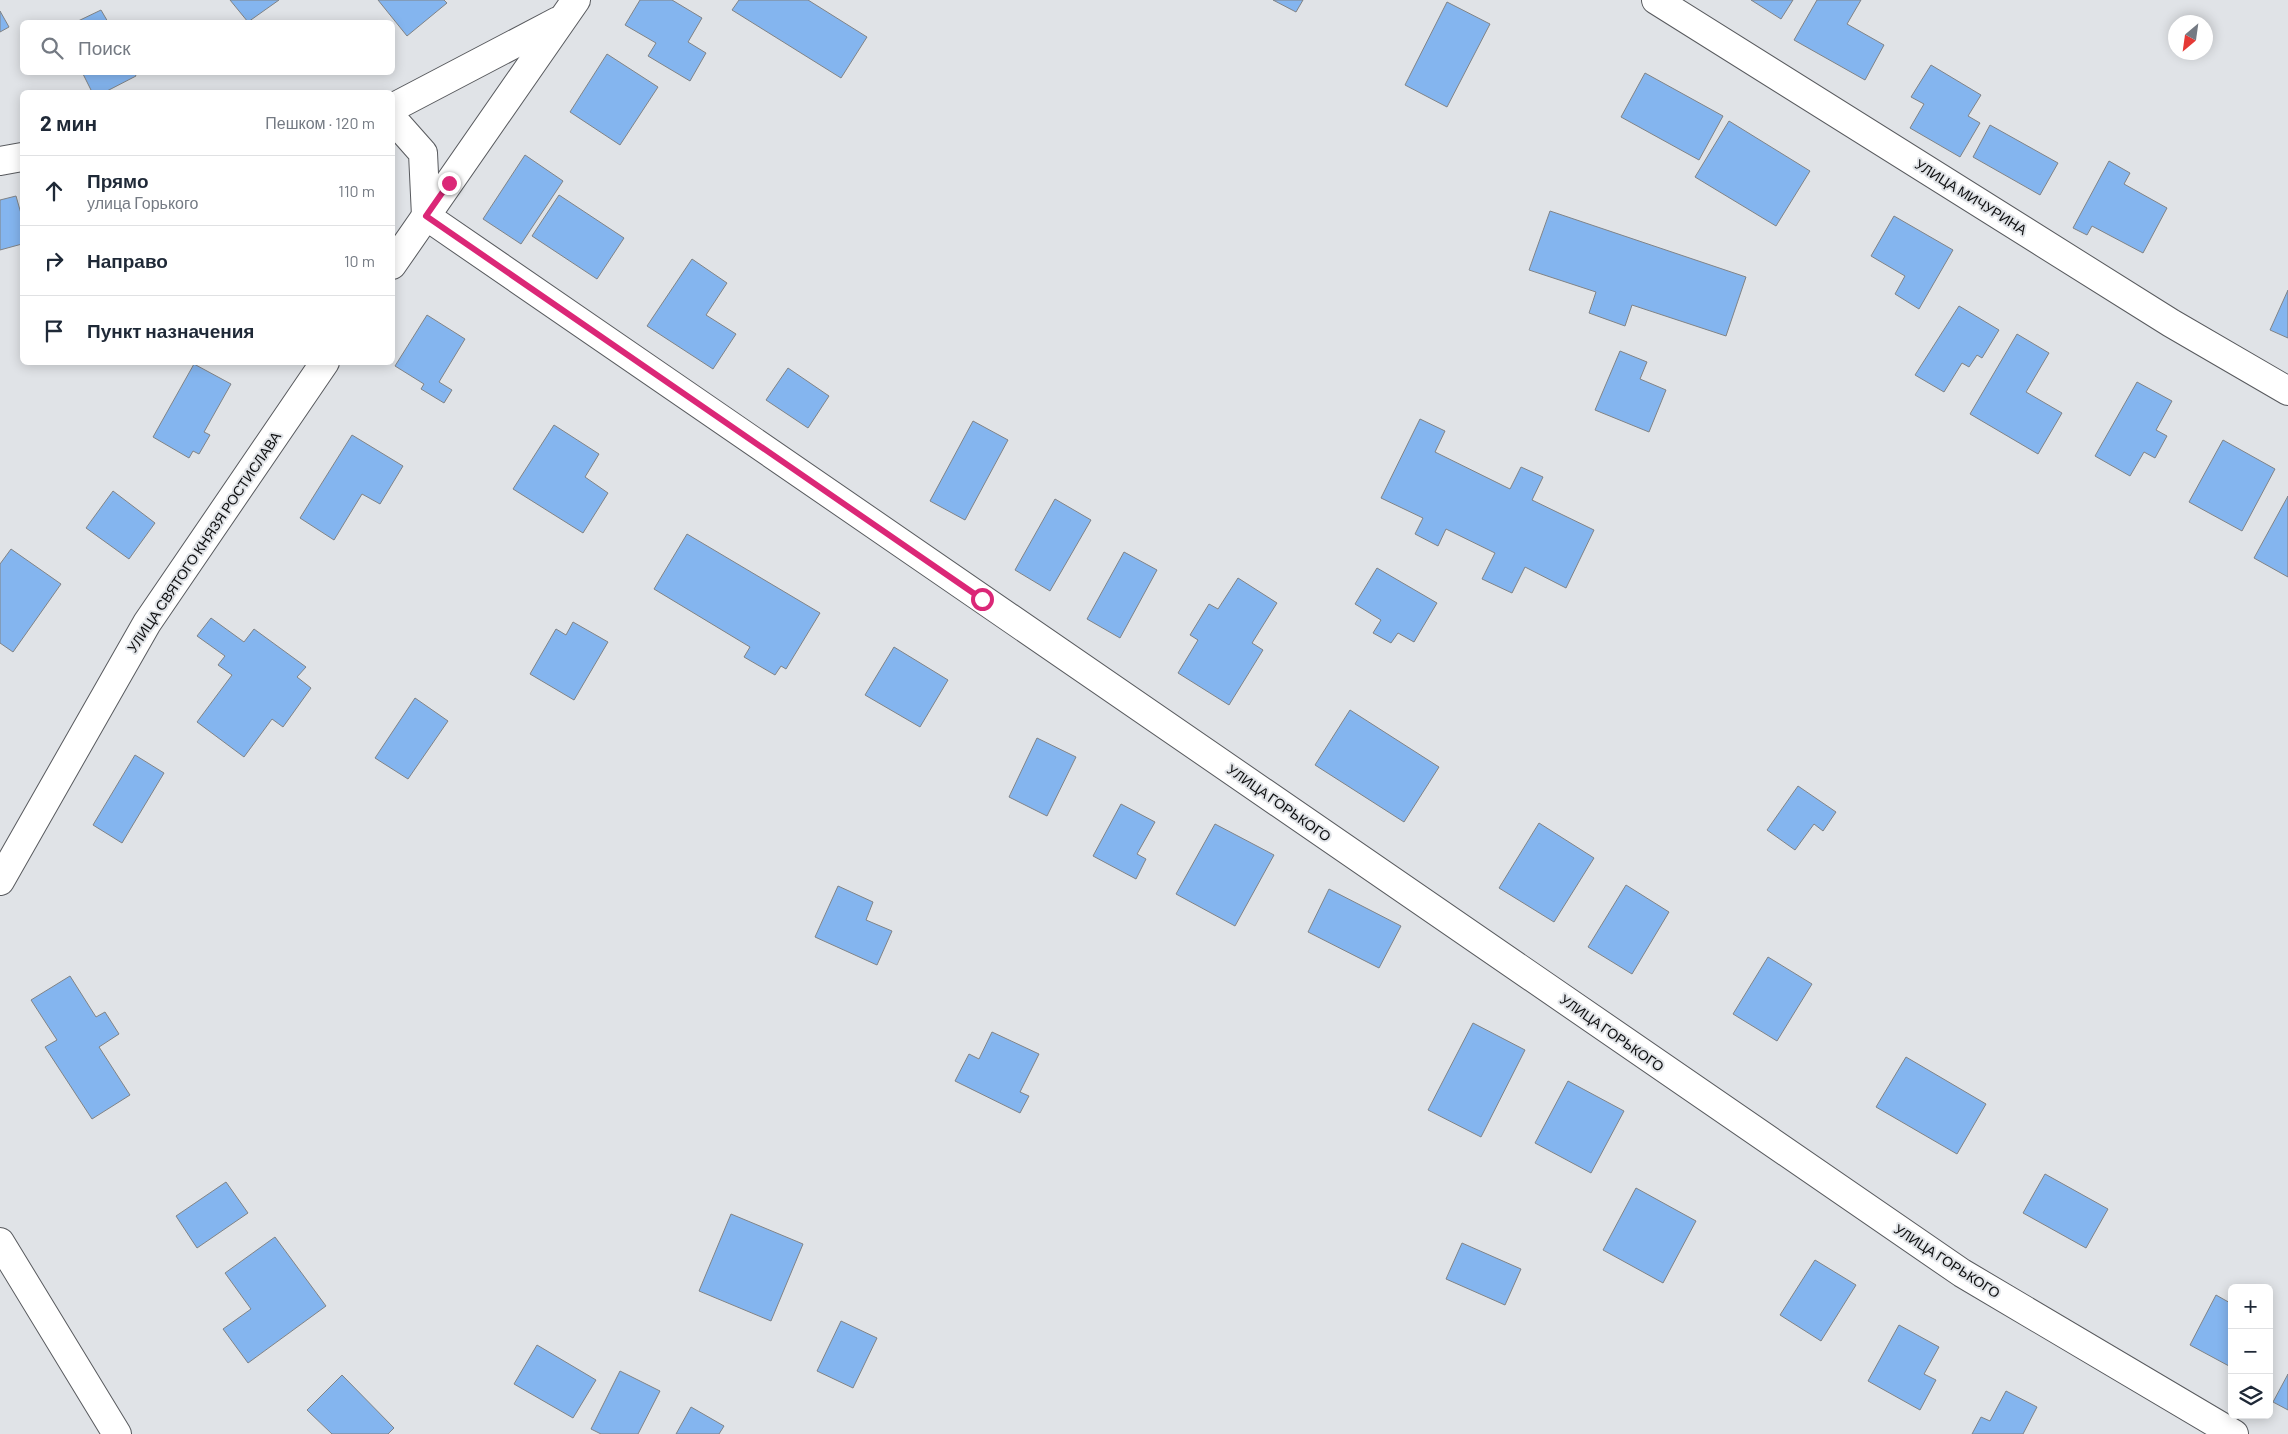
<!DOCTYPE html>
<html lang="ru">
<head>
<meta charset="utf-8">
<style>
  body { margin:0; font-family:Barlow,sans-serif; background:#f6f6f7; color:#1f2937 }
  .controls { position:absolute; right:15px; bottom:15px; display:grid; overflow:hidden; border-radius:8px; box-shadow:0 2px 12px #0003 }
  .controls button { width:45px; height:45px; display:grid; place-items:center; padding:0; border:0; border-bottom:1px solid #e0e1e3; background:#fff; color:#1f2937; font:25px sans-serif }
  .compass { position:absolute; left:2168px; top:15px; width:45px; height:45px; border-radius:50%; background:#fff; box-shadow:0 2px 12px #0003; rotate:209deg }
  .stop { position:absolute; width:15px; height:15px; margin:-11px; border:4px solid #db2777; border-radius:50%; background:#fff }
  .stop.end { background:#db2777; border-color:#fff; box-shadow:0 1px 5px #0008 }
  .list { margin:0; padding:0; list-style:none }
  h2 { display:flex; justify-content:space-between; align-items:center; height:65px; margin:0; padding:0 20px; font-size:21px }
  h2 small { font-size:16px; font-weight:400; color:#747a83 }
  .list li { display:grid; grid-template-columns:32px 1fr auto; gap:15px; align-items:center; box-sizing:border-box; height:70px; padding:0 20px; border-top:1px solid #e0e1e3 }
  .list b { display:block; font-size:19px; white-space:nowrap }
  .list p { margin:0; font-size:16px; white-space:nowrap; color:#747a83 }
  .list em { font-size:16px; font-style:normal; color:#747a83 }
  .icon { flex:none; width:28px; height:28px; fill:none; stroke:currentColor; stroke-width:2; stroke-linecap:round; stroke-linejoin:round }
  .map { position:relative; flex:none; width:2288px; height:1434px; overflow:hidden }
  .search { position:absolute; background:#fff; box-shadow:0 2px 12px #0003; left:20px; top:20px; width:375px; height:55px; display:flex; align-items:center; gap:12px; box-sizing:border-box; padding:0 18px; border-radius:8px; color:#747a83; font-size:19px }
  .panel { position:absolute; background:#fff; box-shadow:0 2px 12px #0003; left:20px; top:90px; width:375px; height:275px; border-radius:8px }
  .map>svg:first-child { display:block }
  .building { fill:#84b5ef; stroke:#808386 }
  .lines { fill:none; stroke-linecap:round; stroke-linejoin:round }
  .minor-casing { stroke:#585a5e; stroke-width:30 }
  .secondary-casing { stroke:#585a5e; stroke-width:30 }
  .minor { stroke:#fff; stroke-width:28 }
  .secondary { stroke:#fff; stroke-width:28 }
  .route { stroke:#db2777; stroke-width:6 }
  .labels { text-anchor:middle; stroke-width:4; stroke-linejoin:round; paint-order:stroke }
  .street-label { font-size:14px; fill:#0e0f10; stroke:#e0e3e7 }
</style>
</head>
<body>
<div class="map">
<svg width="2288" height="1434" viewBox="0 0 2288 1434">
  <rect width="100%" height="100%" fill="#e0e3e7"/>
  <g class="building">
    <path d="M230,0H279L248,22Z"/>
    <path d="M378,0H444L447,3L407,36Z"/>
    <path d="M640,0H672L702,18L688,42L706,53L690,81L648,56L656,43L625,25Z"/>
    <path d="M739,0H808L867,37L841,78L732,10Z"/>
    <path d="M1273,0H1303L1296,12Z"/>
    <path d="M1751,0H1793L1781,19Z"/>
    <path d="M1817,0H1861L1847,24L1884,45L1865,80L1794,40Z"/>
    <path d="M1447,2L1490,24L1447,107L1405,85Z"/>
    <path d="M101,10L108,22H76Z"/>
    <path d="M0,11L9,27L0,32Z"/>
    <path d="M607,54L658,87L620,145L570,112Z"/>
    <path d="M1931,65L1981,95L1968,116L1980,123L1960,157L1910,128L1924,104L1911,97Z"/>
    <path d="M82,72H134L136,76L105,92H92Z"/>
    <path d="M1645,73L1723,116L1699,160L1621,117Z"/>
    <path d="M1729,121L1810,171L1776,226L1695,177Z"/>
    <path d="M1990,125L2058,163L2040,195L1973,157Z"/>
    <path d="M525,155L563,181L521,244L483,219Z"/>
    <path d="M2109,161L2130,173L2124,184L2167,208L2143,253L2092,226L2087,235L2073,228Z"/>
    <path d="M559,195L624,238L597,279L532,236Z"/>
    <path d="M16,196L22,217V244L0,250V200Z"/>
    <path d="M1550,211L1746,277L1726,336L1632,305L1625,326L1589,313L1596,292L1529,270Z"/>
    <path d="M1894,216L1953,250L1919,309L1895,294L1905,276L1871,256Z"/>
    <path d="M692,259L727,283L706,315L736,334L713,369L647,326Z"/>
    <path d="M2288,290V338L2270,330Z"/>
    <path d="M1959,306L1999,330L1982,358L1977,355L1969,367L1962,363L1944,392L1915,375Z"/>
    <path d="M427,315L465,339L439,382L452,390L444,403L421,389L424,384L395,366Z"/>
    <path d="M2017,334L2049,353L2026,392L2062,413L2038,454L1970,414Z"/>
    <path d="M1620,351L1647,362L1640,379L1666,390L1649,432L1595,410Z"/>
    <path d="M194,364L231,384L204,432L210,435L199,454L193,451L189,458L153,437Z"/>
    <path d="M788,368L829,396L808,428L766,400Z"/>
    <path d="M2137,382L2172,401L2156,430L2167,436L2155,458L2144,452L2130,476L2095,456Z"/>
    <path d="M1420,419L1445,431L1435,452L1510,489L1521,467L1543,477L1532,500L1594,530L1566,588L1525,567L1512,593L1482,579L1495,553L1446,529L1438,546L1415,534L1423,518L1381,498Z"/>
    <path d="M973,421L1008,440L965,520L930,501Z"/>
    <path d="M554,425L599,454L585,477L608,493L583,533L513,489Z"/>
    <path d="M352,435L403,466L380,504L362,494L334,540L300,518Z"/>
    <path d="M2223,440L2275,469L2242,531L2189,502Z"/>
    <path d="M113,491L155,523L129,559L86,528Z"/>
    <path d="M2288,496V577L2254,558Z"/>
    <path d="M1055,499L1091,520L1050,591L1015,570Z"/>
    <path d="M687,534L820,613L786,669L781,666L775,675L744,657L750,647L654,589Z"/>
    <path d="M11,549L61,584L13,652L0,643V564Z"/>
    <path d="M1124,552L1157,570L1120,638L1087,619Z"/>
    <path d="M1377,568L1437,603L1414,642L1398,633L1391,643L1373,633L1381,620L1355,604Z"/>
    <path d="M1238,578L1277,603L1252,643L1263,650L1229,705L1178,673L1198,640L1190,635L1209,604L1218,609Z"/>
    <path d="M211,618L244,642L254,629L306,667L297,677L311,688L283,727L272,719L244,757L197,722L232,675L218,665L225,656L197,636Z"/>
    <path d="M573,622L608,642L574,700L530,674L556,629L566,635Z"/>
    <path d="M894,647L948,680L920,727L865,695Z"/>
    <path d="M415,698L448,721L408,779L375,758Z"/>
    <path d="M1350,710L1439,767L1404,822L1315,765Z"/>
    <path d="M1037,738L1076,757L1047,816L1009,797Z"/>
    <path d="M135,755L164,773L122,843L93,825Z"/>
    <path d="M1798,786L1836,812L1823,831L1814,824L1795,850L1767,830Z"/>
    <path d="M1121,804L1155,822L1137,854L1146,859L1136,879L1093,856Z"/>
    <path d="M1539,823L1594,858L1554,922L1499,888Z"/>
    <path d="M1215,824L1274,855L1235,926L1176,894Z"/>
    <path d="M1626,885L1669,912L1632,974L1588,947Z"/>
    <path d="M838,886L873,902L866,920L892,931L877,965L815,937Z"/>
    <path d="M1329,889L1401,926L1379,968L1308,932Z"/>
    <path d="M1768,957L1812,984L1777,1041L1733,1014Z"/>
    <path d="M70,976L96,1017L105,1012L119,1034L99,1047L130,1095L92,1119L45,1047L57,1040L31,1000Z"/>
    <path d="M1473,1023L1525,1050L1481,1137L1428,1110Z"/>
    <path d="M992,1032L1039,1054L1020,1092L1029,1096L1020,1113L955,1081L969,1054L979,1059Z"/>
    <path d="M1906,1057L1986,1104L1957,1154L1876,1107Z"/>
    <path d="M1568,1081L1624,1111L1591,1173L1535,1143Z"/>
    <path d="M2045,1174L2108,1209L2086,1248L2023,1213Z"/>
    <path d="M226,1182L248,1213L197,1248L176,1216Z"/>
    <path d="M1636,1188L1696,1221L1663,1283L1603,1250Z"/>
    <path d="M731,1214L803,1244L771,1321L699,1291Z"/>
    <path d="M275,1237L326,1306L248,1363L223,1329L251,1309L225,1273Z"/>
    <path d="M1462,1243L1521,1269L1505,1305L1446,1279Z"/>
    <path d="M1815,1260L1856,1285L1821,1341L1780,1315Z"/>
    <path d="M2216,1295L2232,1304V1361L2229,1366L2190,1345Z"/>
    <path d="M841,1321L877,1338L853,1388L817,1371Z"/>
    <path d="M1899,1325L1939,1347L1924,1374L1936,1380L1920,1410L1868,1381Z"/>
    <path d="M537,1345L596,1380L573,1418L514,1384Z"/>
    <path d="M620,1371L660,1391L638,1434H601L591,1429Z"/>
    <path d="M2288,1374V1410L2273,1402Z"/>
    <path d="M342,1375L394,1428L388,1434H332L307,1410Z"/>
    <path d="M2006,1391L2037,1407L2023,1434H1972L1981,1417L1990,1421Z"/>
    <path d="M691,1407L724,1426L719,1434H676Z"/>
  </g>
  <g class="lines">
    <g class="minor-casing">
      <g id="minor">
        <path d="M1656,0L2171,323L2288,391"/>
        <path d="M392,108L558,21"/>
        <path d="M392,118L423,153L426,216L1962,1273L2234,1434"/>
        <path d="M0,161L22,157"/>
        <path d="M392,265L576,0"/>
        <path d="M0,881L147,623L325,362"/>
      </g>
    </g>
    <g class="secondary-casing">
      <path id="secondary" d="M0,1242L117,1434"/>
    </g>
    <use href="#minor" class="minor"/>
    <use href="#secondary" class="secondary"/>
  </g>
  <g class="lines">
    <path class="route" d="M449,183L426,216L982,599"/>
  </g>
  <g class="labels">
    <g class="street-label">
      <text transform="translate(1971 197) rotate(32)" y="5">УЛИЦА МИЧУРИНА</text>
      <text transform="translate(204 542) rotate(-56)" y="5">УЛИЦА СВЯТОГО КНЯЗЯ РОСТИСЛАВА</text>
      <text transform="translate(1279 803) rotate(35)" y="5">УЛИЦА ГОРЬКОГО</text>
      <text transform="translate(1612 1033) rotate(35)" y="5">УЛИЦА ГОРЬКОГО</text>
      <text transform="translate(1947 1261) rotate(33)" y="5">УЛИЦА ГОРЬКОГО</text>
    </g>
  </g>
</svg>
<div class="controls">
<button>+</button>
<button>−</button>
<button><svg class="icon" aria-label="layers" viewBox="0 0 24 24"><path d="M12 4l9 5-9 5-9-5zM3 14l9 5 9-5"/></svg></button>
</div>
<svg class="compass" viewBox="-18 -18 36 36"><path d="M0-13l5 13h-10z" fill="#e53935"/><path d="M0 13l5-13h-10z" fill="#747a83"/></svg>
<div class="stop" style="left:982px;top:599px"></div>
<div class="stop end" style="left:449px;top:183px"></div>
<div class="search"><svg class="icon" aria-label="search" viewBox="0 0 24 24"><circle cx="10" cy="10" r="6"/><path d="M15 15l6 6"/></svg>Поиск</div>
<section class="panel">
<h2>2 мин<small>Пешком · 120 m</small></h2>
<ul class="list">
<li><svg class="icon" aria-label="ahead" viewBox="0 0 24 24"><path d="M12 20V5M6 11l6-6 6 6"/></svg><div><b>Прямо</b><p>улица Горького</p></div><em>110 m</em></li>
<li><svg class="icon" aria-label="right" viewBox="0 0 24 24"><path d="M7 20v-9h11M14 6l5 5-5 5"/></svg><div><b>Направо</b></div><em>10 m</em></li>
<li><svg class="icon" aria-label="arrive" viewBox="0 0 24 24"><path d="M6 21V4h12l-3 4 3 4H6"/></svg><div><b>Пункт назначения</b></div></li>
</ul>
</section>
</div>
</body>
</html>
